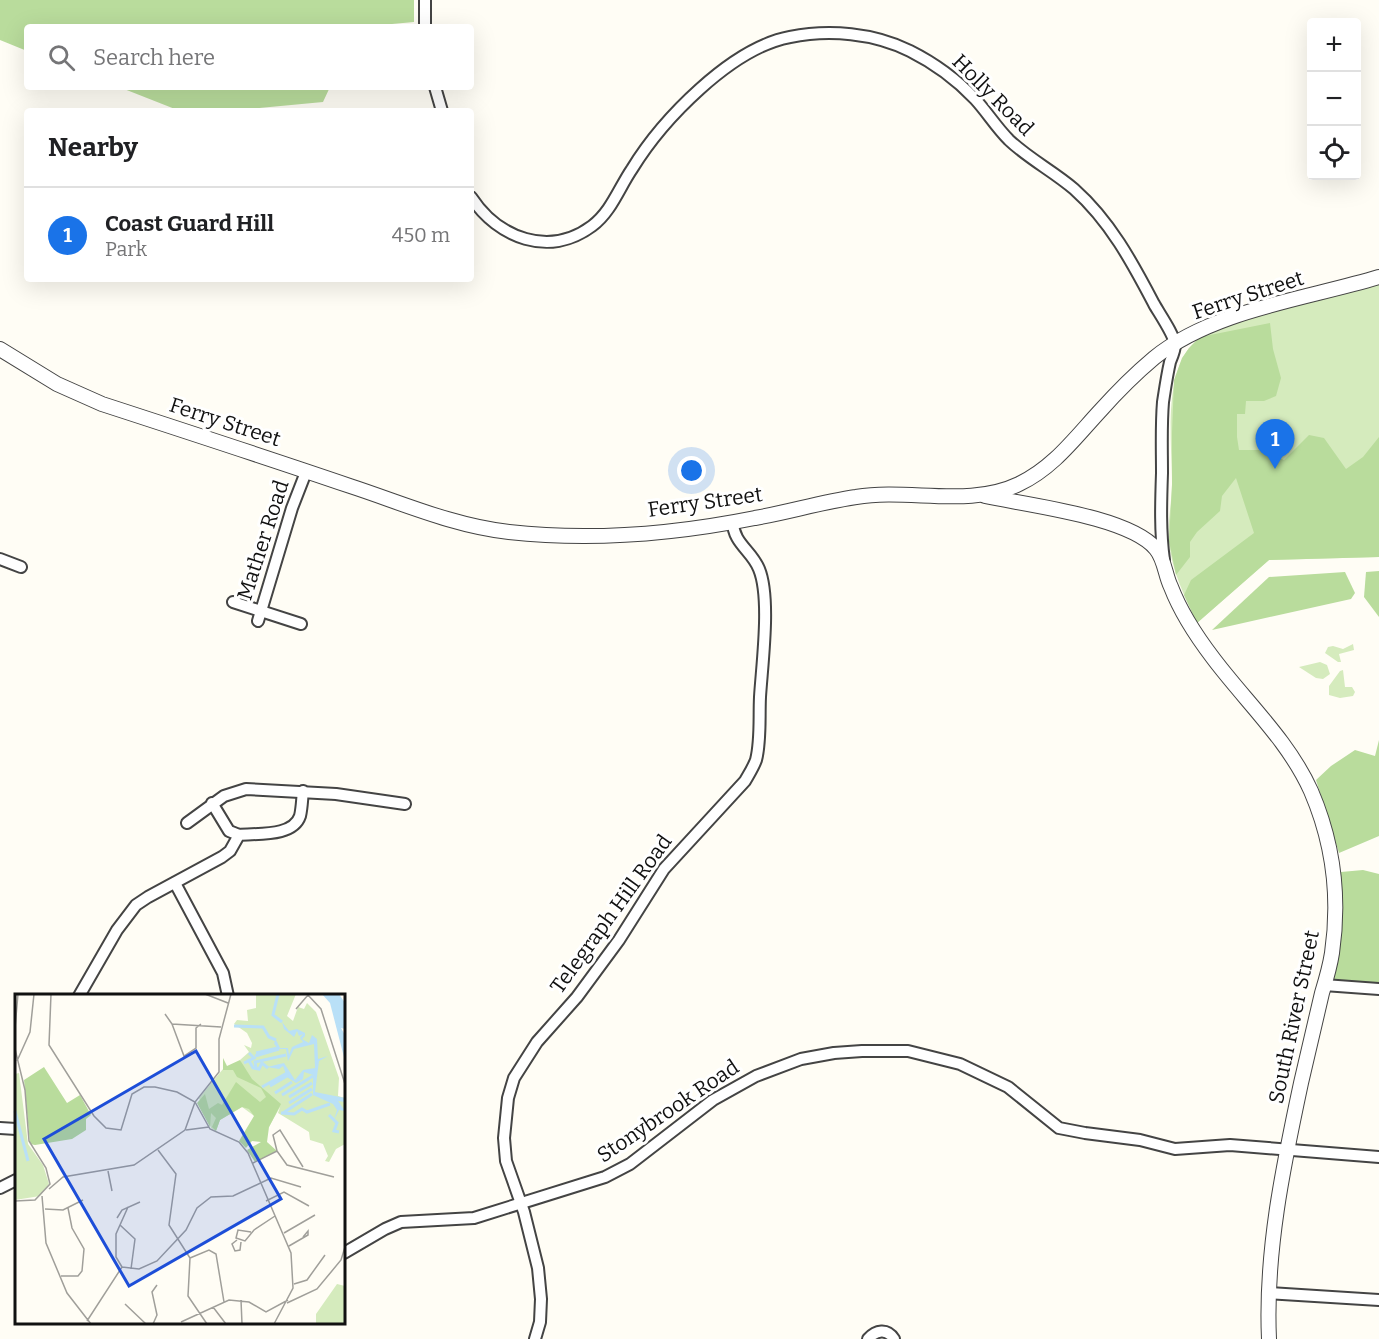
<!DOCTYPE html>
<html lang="en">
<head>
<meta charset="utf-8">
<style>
  body { margin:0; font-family:Bitter,serif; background:#f2f2f2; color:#202124 }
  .controls { position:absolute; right:18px; top:18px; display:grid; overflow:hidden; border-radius:6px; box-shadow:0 6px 24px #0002 }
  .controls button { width:54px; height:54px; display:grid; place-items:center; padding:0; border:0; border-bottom:2px solid #e0e0e0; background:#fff; color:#202124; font:30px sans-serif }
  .you { position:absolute; left:692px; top:471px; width:21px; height:21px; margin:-15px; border:4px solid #fff; border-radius:50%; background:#1a73e8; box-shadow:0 0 0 9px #1a73e833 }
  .badge { display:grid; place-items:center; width:39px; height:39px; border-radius:50%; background:#1a73e8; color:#fff; font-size:20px; font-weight:700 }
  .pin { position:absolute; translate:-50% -50px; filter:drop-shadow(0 2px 3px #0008) }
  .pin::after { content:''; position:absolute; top:32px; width:21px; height:18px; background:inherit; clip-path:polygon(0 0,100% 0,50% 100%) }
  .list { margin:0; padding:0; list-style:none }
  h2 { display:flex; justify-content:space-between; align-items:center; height:78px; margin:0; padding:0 24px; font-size:26px }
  h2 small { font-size:20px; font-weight:400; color:#757577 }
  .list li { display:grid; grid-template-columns:39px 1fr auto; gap:18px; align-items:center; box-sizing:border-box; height:96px; padding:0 24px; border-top:2px solid #e0e0e0 }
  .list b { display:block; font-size:22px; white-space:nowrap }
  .list p { margin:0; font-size:20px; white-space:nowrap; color:#757577 }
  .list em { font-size:20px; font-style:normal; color:#757577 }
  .icon { flex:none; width:33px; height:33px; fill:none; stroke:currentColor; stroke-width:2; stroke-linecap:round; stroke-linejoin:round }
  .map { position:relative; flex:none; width:1379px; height:1339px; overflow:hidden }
  .search { position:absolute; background:#fff; box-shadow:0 6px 24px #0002; left:24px; top:24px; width:450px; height:66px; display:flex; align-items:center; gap:15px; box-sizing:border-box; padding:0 21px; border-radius:6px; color:#757577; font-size:22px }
  .panel { position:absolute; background:#fff; box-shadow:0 6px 24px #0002; left:24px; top:108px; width:450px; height:174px; border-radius:6px }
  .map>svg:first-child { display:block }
  .green { fill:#d5ebbd }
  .forest { fill:#b9dc9c }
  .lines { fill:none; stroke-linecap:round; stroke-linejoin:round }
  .minor-casing { stroke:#444; stroke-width:14 }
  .tertiary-casing { stroke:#444; stroke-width:16 }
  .minor { stroke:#fff; stroke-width:10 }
  .tertiary { stroke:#fff; stroke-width:14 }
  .labels { text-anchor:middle; stroke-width:6; stroke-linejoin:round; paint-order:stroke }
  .street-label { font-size:21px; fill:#111; stroke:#fff }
  .inset-river { fill:none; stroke:#b9e0f7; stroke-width:3 }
  .inset-road { fill:none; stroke:#a09f9a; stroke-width:1.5 }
  .view { fill:#1d4ed8; fill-opacity:0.15; stroke:#1d4ed8; stroke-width:3 }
  .inset-edge { fill:none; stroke:#111; stroke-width:3 }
</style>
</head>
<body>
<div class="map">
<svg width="1379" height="1339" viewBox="0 0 1379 1339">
  <rect width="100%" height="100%" fill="#fffdf5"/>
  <g class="green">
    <path d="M1379,283V557L1269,560L1197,623C1185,597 1172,572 1169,542C1167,523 1172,503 1172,483C1172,441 1161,364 1201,337C1222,322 1249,318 1273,311C1309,302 1344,292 1379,283Z"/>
    <path d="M1353,644L1354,650L1339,654L1341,662H1338L1325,653L1328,647L1333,646L1343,649Z"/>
    <path d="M1320,662L1327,665L1330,674L1323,679L1316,678L1299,667Z"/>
    <path d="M1343,670L1345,687H1352L1355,692L1353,696L1340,698L1329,695V686L1340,671Z"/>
  </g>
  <g class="forest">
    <path d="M0,0H414V22L359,27H27V51L0,40Z"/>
    <path d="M119,87H330L323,102L228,111H180Z"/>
    <path d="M1270,323L1273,349L1281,378L1276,396L1264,401H1246L1245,414H1237V437L1239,450H1260L1284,460L1309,435L1324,438L1346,469L1363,457L1379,437V557L1269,560L1197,623L1184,595L1191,580L1254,533L1236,478L1222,496L1220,511L1197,532L1190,542V557L1176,575L1169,541L1172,485V433L1174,380L1182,358L1189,348L1200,337Z"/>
    <path d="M1379,571V617L1364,597L1366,572Z"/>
    <path d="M1345,572L1355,593L1351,599L1212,630L1269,577Z"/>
    <path d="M1379,740V836L1339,853L1316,780L1331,766L1355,750L1375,756Z"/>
    <path d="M1363,870L1379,874V989L1341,987L1334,979L1340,940L1341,872Z"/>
  </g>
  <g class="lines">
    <g class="minor-casing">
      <g id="minor">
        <path d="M425,27V0"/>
        <path d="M435,87L442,111"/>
        <path d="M471,197C498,238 549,258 592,226C611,212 619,188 632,169C662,120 731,48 790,37C829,29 874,33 910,51C934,63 957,80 975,99C987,112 996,127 1009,140C1029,159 1053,171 1074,189C1110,221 1132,262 1154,304C1159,313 1175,336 1175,345C1175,350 1172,357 1170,362C1167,375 1165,389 1163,402C1161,426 1162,449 1162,473C1161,502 1160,532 1164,560"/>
        <path d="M0,559L21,567"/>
        <path d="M233,602L301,624"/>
        <path d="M258,621L292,508L306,472"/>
        <path d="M212,803L229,831L239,835"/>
        <path d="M187,823L224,796L246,789L336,794L405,804"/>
        <path d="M175,883L223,973L228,996"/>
        <path d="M1324,985L1379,989"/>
        <path d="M79,996L117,930L136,905L148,897L222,857L230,851L239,835C257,833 293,837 300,816C302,808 302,799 303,791"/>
        <path d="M0,1128L16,1129"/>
        <path d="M0,1188L16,1180"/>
        <path d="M344,1253L385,1229L401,1222L474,1218L605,1177L630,1164L713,1100L756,1076L801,1059L834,1053L862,1051H908L960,1064L1008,1087L1059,1128L1085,1133L1140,1140L1175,1149L1230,1145L1379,1157"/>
        <path d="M1268,1293L1379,1300"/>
        <path d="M535,1339L540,1322L541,1299L538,1268L524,1212L506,1161L504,1138L508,1098L514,1078L537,1042L577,997L619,940L664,869L745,781C749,774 753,768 756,760C761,741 759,717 760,697C762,664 771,598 759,569C752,551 733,543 733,522"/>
        <path d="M868,1339C876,1330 887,1328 894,1339"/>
      </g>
    </g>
    <g class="tertiary-casing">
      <g id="tertiary">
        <path d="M0,349L57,384L102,404C185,431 268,458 350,486C402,503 454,526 509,532C589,541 675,534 755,518C789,512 822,502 856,497C909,488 969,508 1019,484C1053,468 1075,438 1100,411C1117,392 1135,374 1154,358C1213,310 1307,299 1379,277"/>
        <path d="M985,496C1027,505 1130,517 1156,549C1165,560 1165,575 1171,587C1181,613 1197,637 1213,658C1246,702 1288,740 1311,791C1333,842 1340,898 1332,953C1330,966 1326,980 1322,993C1315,1023 1308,1053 1301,1083C1283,1167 1265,1253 1269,1339"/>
      </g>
    </g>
    <use href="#minor" class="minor"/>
    <use href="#tertiary" class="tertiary"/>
  </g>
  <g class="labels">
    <g class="street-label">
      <text transform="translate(993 95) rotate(45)" y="7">Holly Road</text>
      <text transform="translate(1248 295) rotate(-18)" y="7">Ferry Street</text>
      <text transform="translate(225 422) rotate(18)" y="7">Ferry Street</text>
      <text transform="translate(705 502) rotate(-8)" y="7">Ferry Street</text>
      <text transform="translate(263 540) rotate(-72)" y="7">Mather Road</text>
      <text transform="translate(611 914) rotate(-54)" y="7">Telegraph Hill Road</text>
      <text transform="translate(1294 1017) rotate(-78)" y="7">South River Street</text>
      <text transform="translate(668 1111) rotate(-34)" y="7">Stonybrook Road</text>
    </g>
  </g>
  <g transform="translate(15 994)">
    <rect width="330" height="330" fill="#fffdf5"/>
    <path d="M241,0H281L272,22L278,27L283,13L289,15L292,9L301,18L324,84L323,102L330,104V150L321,155L314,168L310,167L313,162L308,150L295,146L294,138L263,119L265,113L254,133L227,113L205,126L201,137L196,134L184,104L208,75L228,73L225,66L234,58L229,51L236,54L237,49L232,39L219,30L222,26L233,27L232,16L241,14ZM4,79L13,150L28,171L34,190L25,202L0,206V80ZM322,290L330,292V330H301V320Z" fill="#d5ebbd"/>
    <path d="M208,64L212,72L225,66L237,85L266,110L254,133L252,148L262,157L240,168L232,156L246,148L237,147L231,154L224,147L239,122L234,115L227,113L205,126L201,137L197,133L201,124L196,119L195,133L182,109L190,100L194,115L203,109L207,111L221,88L245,108L251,103L246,94L222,83L218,76H208ZM29,73L52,109L65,101L76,121L71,125V136L57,145L20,151L15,150L9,86Z" fill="#b9dc9c"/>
    <path d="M307,0H324L330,9V35L326,34L330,41V67L315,9ZM267,28L274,37L282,35L290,39V42L287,45L294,49L297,41L302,45L303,65L313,62L304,67L300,98L330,104V108L323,107L330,117L324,116L319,126L322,116L318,110L298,101V81L289,78L288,85L281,89L272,83L268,72L264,75L252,73L269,69L280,86L288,76L300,74L299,50L279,55L273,67L271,55H263L260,51L259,49L261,46L265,54H273L274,61L277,53L288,48L285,44L288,40L284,42L282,37L279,43L269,35Z" fill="#b9e0f7"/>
    <path class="inset-river" d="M263,0L258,21L267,28M219,32L248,33L254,43L261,46M241,59L263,54M240,62L264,55M233,65L238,74L244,75L247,69L253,74M229,69L239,64L234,59M241,74L240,68L271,61M255,90L272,81M255,92L272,82M247,93L272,79M260,99L277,88M267,101L298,82M274,103L297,89M274,109L297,95M0,117L13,167M266,119L279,120L287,115L292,118L315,110M268,119L297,100M314,121L322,129L319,137L324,138"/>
    <path class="inset-road" d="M36,0L34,51L79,122L91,134L106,136L117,100L129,93H140L162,98L180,108L195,135L224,148L233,159L276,259L278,294L259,330M190,0L213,9M292,0L306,15L330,90M281,15L293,1M150,20L157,30L206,33M157,30L169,62L181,54V34L186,30M0,34L3,0M0,55L10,96L14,147L31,174L35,190L20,206L0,207M2,67L15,38L19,0M171,136L194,133M143,156L161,180L154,231L175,264L173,302L192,330M262,157L258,141L265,136L288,173M238,169L262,157L272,171L319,183M93,177L97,197M34,195L48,183L119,171L170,136L180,108L204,78V45L216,0M27,202L31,249L52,299L76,330M251,207L269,198L294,212M30,215L48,216L68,206M102,224L107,216L125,208M105,231L120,245L116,275M236,238L223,236L221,244L230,247L239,236L260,222M269,239L300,221M222,246L217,250L220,257L225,256L226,248M274,252L293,241V237L288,243M175,264L194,256L201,260L209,308M107,273L124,275L142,267L171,236L182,214L196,203L218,202L256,184L286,193M107,273L101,263V240L113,213M46,282H63L67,277L69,255L57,234L53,214M279,290L292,286L310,261M226,306L227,330M272,309L302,295L326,266L330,253M110,310L131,330M198,313L211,330M72,327L107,273M166,328L214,306L234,308L251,318L273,306M138,330L142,321L137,298L142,291"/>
    <path class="view" d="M181,57L266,205L114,292L29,145Z"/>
    <rect width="330" height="330" class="inset-edge"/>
  </g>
</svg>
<div class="controls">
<button>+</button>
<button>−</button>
<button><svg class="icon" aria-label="locate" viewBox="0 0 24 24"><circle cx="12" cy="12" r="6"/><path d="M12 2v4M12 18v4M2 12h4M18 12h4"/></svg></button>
</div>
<div class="you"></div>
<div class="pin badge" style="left:1275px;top:469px">1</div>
<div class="search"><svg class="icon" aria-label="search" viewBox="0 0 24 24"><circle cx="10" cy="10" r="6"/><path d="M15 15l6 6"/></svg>Search here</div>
<section class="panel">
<h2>Nearby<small></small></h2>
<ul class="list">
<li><span class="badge">1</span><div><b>Coast Guard Hill</b><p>Park</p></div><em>450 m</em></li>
</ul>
</section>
</div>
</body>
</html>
